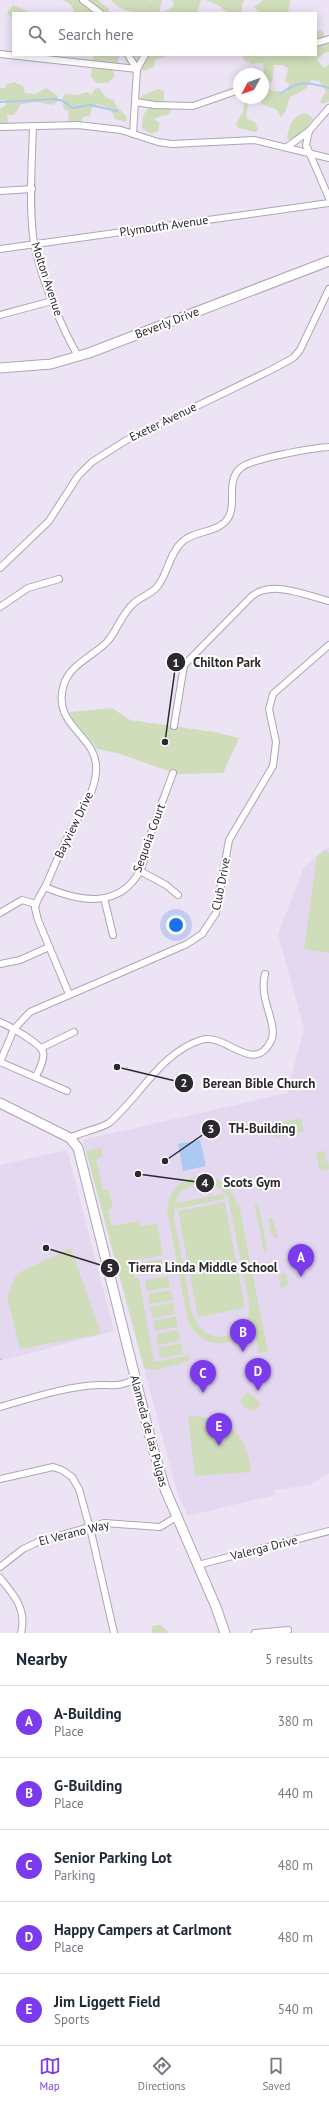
<!DOCTYPE html>
<html lang="en">
<head>
<meta charset="utf-8">
<style>
  body { margin:0; font-family:"PT Sans",sans-serif; background:#f6f6f7; color:#1f2937 }
  .compass { position:absolute; left:233px; top:68px; width:36px; height:36px; border-radius:50%; background:#fff; box-shadow:0 2px 10px #0003; rotate:229deg }
  .you { position:absolute; left:176px; top:925px; width:14px; height:14px; margin:-10px; border:3px solid #fff; border-radius:50%; background:#1a73e8; box-shadow:0 0 0 6px #1a73e833 }
  .badge { display:grid; place-items:center; width:26px; height:26px; border-radius:50%; background:#7c3aed; color:#fff; font-size:13px; font-weight:700 }
  .pin { position:absolute; translate:-50% -33px; filter:drop-shadow(0 1px 2px #0008) }
  .pin::after { content:''; position:absolute; top:21px; width:14px; height:12px; background:inherit; clip-path:polygon(0 0,100% 0,50% 100%) }
  .list { margin:0; padding:0; list-style:none }
  h2 { display:flex; justify-content:space-between; align-items:center; height:52px; margin:0; padding:0 16px; font-size:17px }
  h2 small { font-size:13px; font-weight:400; color:#747a83 }
  .list li { display:grid; grid-template-columns:26px 1fr auto; gap:12px; align-items:center; box-sizing:border-box; height:72px; padding:0 16px; border-top:1px solid #e0e1e3 }
  .list b { display:block; font-size:15px; white-space:nowrap }
  .list p { margin:0; font-size:13px; white-space:nowrap; color:#747a83 }
  .list em { font-size:13px; font-style:normal; color:#747a83 }
  .icon { flex:none; width:22px; height:22px; fill:none; stroke:currentColor; stroke-width:2; stroke-linecap:round; stroke-linejoin:round }
  .map { position:relative; flex:none; width:329px; height:1633px; overflow:hidden }
  .search { position:absolute; background:#fff; box-shadow:0 2px 10px #0003; left:12px; right:12px; top:12px; height:44px; display:flex; align-items:center; gap:10px; box-sizing:border-box; padding:0 14px; border-radius:0px; color:#747a83; font-size:15px }
  .sheet { height:412px; background:#fff }
  nav { display:flex; justify-content:space-around; align-items:center; box-sizing:border-box; height:56px; border-top:1px solid #e0e1e3; background:#fff; font-size:11px; color:#747a83 }
  nav a { display:grid; justify-items:center; gap:2px }
  nav .on { color:#7c3aed }
  .map>svg:first-child { display:block }
  .built { fill:#e4d8f1 }
  .green { fill:#cfddba; fill-rule:evenodd }
  .water { fill:#acc9f1 }
  .lines { fill:none; stroke-linecap:round; stroke-linejoin:round }
  .stream { stroke:#acc9f1; stroke-width:2 }
  .street-casing { stroke:#ada5b6; stroke-width:8 }
  .secondary-casing { stroke:#ada5b6; stroke-width:11 }
  .street { stroke:#fff; stroke-width:6 }
  .secondary { stroke:#fff; stroke-width:9 }
  .labels { text-anchor:middle; stroke-width:4; stroke-linejoin:round; paint-order:stroke }
  .street-label { font-size:12px; fill:#2b282e; stroke:#fff }
  .leader { fill:none; stroke:#2b282e; stroke-width:1.5 }
  .callout-dot { fill:#2b282e; stroke:#fff; stroke-width:1.5 }
  .mark-label { font-size:12px; text-anchor:middle; font-weight:bold; fill:#fff }
  .callout-label { font-size:13px; text-anchor:middle; font-weight:bold; fill:#2b282e; stroke:#fff; stroke-width:4; stroke-linejoin:round; paint-order:stroke }
</style>
</head>
<body>
<div class="map">
<svg width="329" height="1633" viewBox="0 0 329 1633">
  <rect width="100%" height="100%" fill="#ece3f5"/>
  <g class="built">
    <path d="M327,847L329,848V1473L310,1485L274,1490L275,1495L188,1516L178,1495L83,1140L287,1093L304,1029L278,934L304,867Z"/>
    <path d="M67,1150L114,1331L0,1361V1165Z"/>
  </g>
  <g class="green">
    <path d="M62,0H98L109,9L108,13L98,9L94,13H73L74,10L70,4Z"/>
    <path d="M111,0H149V2L151,0H162L159,13C143,13 122,14 111,0Z"/>
    <path d="M172,0H201L197,13H162L173,7L174,4Z"/>
    <path d="M206,0H244L242,4V13H228L218,5Z"/>
    <path d="M263,0H290L288,13H260L254,7Z"/>
    <path d="M13,5L27,11V13H13L12,19L7,13Z"/>
    <path d="M321,30L324,34L325,44L329,43V52H325L317,60L324,68L329,64V101L323,104L320,102L326,91L319,81L311,80C307,90 300,93 290,97L286,110L281,117L276,109L261,104V98H263V90L269,88L272,91L287,92L289,83L285,81L288,68L283,65H274L272,82L265,83L263,63L251,64L244,60L243,55H316V32Z"/>
    <path d="M120,55L117,64L111,66L115,76L107,83H96L91,76L93,56Z"/>
    <path d="M127,55H166L165,57L155,60L154,67L143,71L137,63H126Z"/>
    <path d="M14,82L23,86L25,93L36,94L46,88L58,96L57,102L52,105L37,102L21,104L14,115H7L8,122L0,126V109L6,105L5,100H0V88H5L7,84Z"/>
    <path d="M99,88L106,97L113,100L117,107L127,117L126,122L115,119C112,110 108,106 97,104L92,108L90,116L83,117L81,123L73,124L68,120L69,111L65,110C62,105 61,99 65,94L76,95L88,92L91,95L95,89Z"/>
    <path d="M158,89L164,91V103L171,110L169,114L153,119L160,123L158,131L151,134L142,128C142,118 143,112 151,107L146,101L141,100V96Z"/>
    <path d="M245,98H249L246,118L255,122L258,129L256,132L238,128L236,123L243,112Z"/>
    <path d="M306,113L314,119L308,125L307,130L291,140L287,138C289,126 293,115 306,113Z"/>
    <path d="M112,708L130,720L214,732L239,738L223,773L177,774L117,753L97,749C89,735 75,727 70,712Z"/>
    <path d="M325,850L329,853V953L304,949L317,856Z"/>
    <path d="M301,1118L304,1132L275,1138L272,1124Z"/>
    <path d="M102,1147V1157L96,1160L103,1190L108,1189L113,1208L108,1210L112,1226L138,1221L141,1226L157,1223L163,1255L132,1261L135,1278H139L154,1362L190,1355L189,1361L156,1370L144,1368L86,1151Z"/>
    <path d="M325,1151L326,1154L319,1157L326,1155L327,1160L321,1163L328,1161L329,1169L320,1171L316,1152Z"/>
    <path d="M198,1176C218,1174 232,1187 237,1205H239L268,1352L259,1353L253,1323C236,1348 204,1352 188,1322L167,1209C169,1191 181,1179 198,1176ZM197,1183C210,1181 221,1187 228,1198L249,1302C253,1335 210,1351 195,1320C190,1311 190,1298 187,1287C183,1264 179,1241 174,1218L175,1204L176,1209L225,1199L224,1194L175,1203L181,1191Z"/>
    <path d="M225,1202L245,1308L198,1317L178,1211Z"/>
    <path d="M254,1203L259,1207L267,1249L264,1253Z"/>
    <path d="M272,1218L278,1237L276,1239L271,1234L268,1219Z"/>
    <path d="M71,1248L101,1334L20,1349L7,1297L16,1274Z"/>
    <path d="M162,1259L163,1269L140,1273L139,1263Z"/>
    <path d="M282,1272L286,1274L288,1284L281,1289L279,1277Z"/>
    <path d="M168,1276L170,1287L147,1291L145,1280Z"/>
    <path d="M171,1290L173,1300L150,1304L148,1294Z"/>
    <path d="M173,1303L175,1314L153,1318L150,1307Z"/>
    <path d="M176,1316L178,1327L155,1331L153,1321Z"/>
    <path d="M178,1330L180,1341L158,1345L156,1334Z"/>
    <path d="M181,1343L183,1354L160,1358L158,1348Z"/>
    <path d="M247,1392L261,1403L254,1412L245,1408L240,1401Z"/>
    <path d="M188,1416C227,1417 247,1432 251,1472L195,1476Z"/>
    <path d="M161,1625L169,1633H152V1626Z"/>
  </g>
  <path class="water" d="M200,1140L206,1166L183,1171L178,1144Z"/>
  <g class="lines">
    <g class="stream">
      <path d="M280,94C300,79 307,82 329,88"/>
      <path d="M0,102L55,99L63,101L73,108L90,105L117,111"/>
      <path d="M0,1359H1"/>
    </g>
    <g class="street-casing">
      <g id="street">
        <path d="M83,0L100,13"/>
        <path d="M316,43L329,39"/>
        <path d="M0,54L137,69"/>
        <path d="M128,55L137,69"/>
        <path d="M263,85H264"/>
        <path d="M136,102L154,105L193,106L239,90"/>
        <path d="M329,108L309,131L306,145L329,198"/>
        <path d="M33,126C32,162 29,200 33,236C37,269 61,327 78,356"/>
        <path d="M0,127L78,125L121,130L158,142L172,144L254,140L329,158"/>
        <path d="M133,134L137,69L145,55"/>
        <path d="M287,147L309,131"/>
        <path d="M0,191L32,189"/>
        <path d="M0,249L329,203"/>
        <path d="M0,315L52,301"/>
        <path d="M0,568L49,521L78,476L92,462L125,441L271,370L293,358L300,350L329,289"/>
        <path d="M0,607L28,588L59,579"/>
        <path d="M174,726L184,665L252,596C273,580 305,595 329,601"/>
        <path d="M140,871L166,885L178,895"/>
        <path d="M45,887C78,901 118,910 140,871C145,862 145,850 149,839C156,817 165,795 173,773"/>
        <path d="M104,898L113,935"/>
        <path d="M0,913L22,900L36,904"/>
        <path d="M0,964L20,960L49,947"/>
        <path d="M69,994L38,920L35,908C36,900 42,893 46,885C53,869 60,852 68,836C79,815 94,796 96,772C100,735 50,727 64,684C70,665 93,656 107,642C117,631 122,613 134,603C141,597 151,594 157,587C168,574 169,554 182,542C193,531 214,533 225,522C240,507 223,481 242,467C255,458 312,448 329,447"/>
        <path d="M0,1022C9,1026 40,1043 43,1052C45,1060 39,1070 36,1076"/>
        <path d="M41,1048L74,1032"/>
        <path d="M0,1062L14,1029L30,1012L187,944L202,934L216,913L229,840L273,766L276,742L269,709L273,694L329,645"/>
        <path d="M0,1062L67,1091"/>
        <path d="M70,1138C83,1131 97,1130 109,1123C140,1097 160,1053 201,1040C226,1032 253,1076 271,1041C279,1025 258,999 265,974"/>
        <path d="M0,1407C32,1398 66,1386 100,1385C113,1385 124,1387 135,1378"/>
        <path d="M0,1479L53,1467L62,1470L72,1477L79,1489L92,1536L114,1633"/>
        <path d="M198,1565L329,1531"/>
        <path d="M0,1567L23,1549L40,1541L104,1523L160,1527L176,1517"/>
        <path d="M0,1578C14,1595 27,1609 21,1633"/>
        <path d="M255,1633L288,1630"/>
      </g>
    </g>
    <g class="secondary-casing">
      <g id="secondary">
        <path d="M0,368L51,364L89,353L329,261"/>
        <path d="M0,1103L70,1138L78,1148L152,1445L165,1489L216,1607L225,1633"/>
      </g>
    </g>
    <use href="#street" class="street"/>
    <use href="#secondary" class="secondary"/>
  </g>
  <g class="labels">
    <g class="street-label">
      <text transform="translate(164 226) rotate(-8)" y="4">Plymouth Avenue</text>
      <text transform="translate(47 279) rotate(72)" y="4">Molton Avenue</text>
      <text transform="translate(167 323) rotate(-21)" y="4">Beverly Drive</text>
      <text transform="translate(163 422) rotate(-26)" y="4">Exeter Avenue</text>
      <text transform="translate(74 825) rotate(-64)" y="4">Bayview Drive</text>
      <text transform="translate(149 838) rotate(-70)" y="4">Sequoia Court</text>
      <text transform="translate(221 884) rotate(-79)" y="4">Club Drive</text>
      <text transform="translate(149 1431) rotate(75)" y="4">Alameda de las Pulgas</text>
      <text transform="translate(74 1533) rotate(-14)" y="4">El Verano Way</text>
      <text transform="translate(264 1548) rotate(-14)" y="4">Valerga Drive</text>
    </g>
  </g>
  <path class="leader" d="M165 742L176 662M117 1067L184 1083M165 1161L211 1129M138 1174L205 1183M46 1248L110 1268"/>
  <g class="callout-dot">
    <circle cx="165" cy="742" r="4"/>
    <circle cx="117" cy="1067" r="4"/>
    <circle cx="165" cy="1161" r="4"/>
    <circle cx="138" cy="1174" r="4"/>
    <circle cx="46" cy="1248" r="4"/>
    <circle cx="176" cy="662" r="10"/>
    <circle cx="184" cy="1083" r="10"/>
    <circle cx="211" cy="1129" r="10"/>
    <circle cx="205" cy="1183" r="10"/>
    <circle cx="110" cy="1268" r="10"/>
  </g>
  <g class="mark-label">
    <text x="176" y="667">1</text>
    <text x="184" y="1087">2</text>
    <text x="211" y="1133">3</text>
    <text x="205" y="1187">4</text>
    <text x="110" y="1272">5</text>
  </g>
  <g class="callout-label">
    <text x="227" y="667">Chilton Park</text>
    <text x="259" y="1088">Berean Bible Church</text>
    <text x="262" y="1133">TH-Building</text>
    <text x="252" y="1187">Scots Gym</text>
    <text x="203" y="1272">Tierra Linda Middle School</text>
  </g>
</svg>
<svg class="compass" viewBox="-18 -18 36 36"><path d="M0-13l5 13h-10z" fill="#e53935"/><path d="M0 13l5-13h-10z" fill="#747a83"/></svg>
<div class="you"></div>
<div class="pin badge" style="left:301px;top:1277px">A</div>
<div class="pin badge" style="left:243px;top:1352px">B</div>
<div class="pin badge" style="left:203px;top:1393px">C</div>
<div class="pin badge" style="left:258px;top:1391px">D</div>
<div class="pin badge" style="left:219px;top:1446px">E</div>
<div class="search"><svg class="icon" aria-label="search" viewBox="0 0 24 24"><circle cx="10" cy="10" r="6"/><path d="M15 15l6 6"/></svg>Search here</div>
</div>
<section class="sheet">
<h2>Nearby<small>5 results</small></h2>
<ul class="list">
<li><span class="badge">A</span><div><b>A-Building</b><p>Place</p></div><em>380 m</em></li>
<li><span class="badge">B</span><div><b>G-Building</b><p>Place</p></div><em>440 m</em></li>
<li><span class="badge">C</span><div><b>Senior Parking Lot</b><p>Parking</p></div><em>480 m</em></li>
<li><span class="badge">D</span><div><b>Happy Campers at Carlmont</b><p>Place</p></div><em>480 m</em></li>
<li><span class="badge">E</span><div><b>Jim Liggett Field</b><p>Sports</p></div><em>540 m</em></li>
</ul>
</section>
<nav>
<a class="on"><svg class="icon" aria-label="map" viewBox="0 0 24 24"><path d="M3 6l6-2 6 2 6-2v14l-6 2-6-2-6 2zM9 4v14M15 6v14"/></svg>Map</a>
<a><svg class="icon" aria-label="directions" viewBox="0 0 24 24"><path d="M12 3l9 9-9 9-9-9zM9 14v-3h6M13 9l2 2-2 2"/></svg>Directions</a>
<a><svg class="icon" aria-label="saved" viewBox="0 0 24 24"><path d="M7 4h10v16l-5-4-5 4z"/></svg>Saved</a>
</nav>
</body>
</html>
